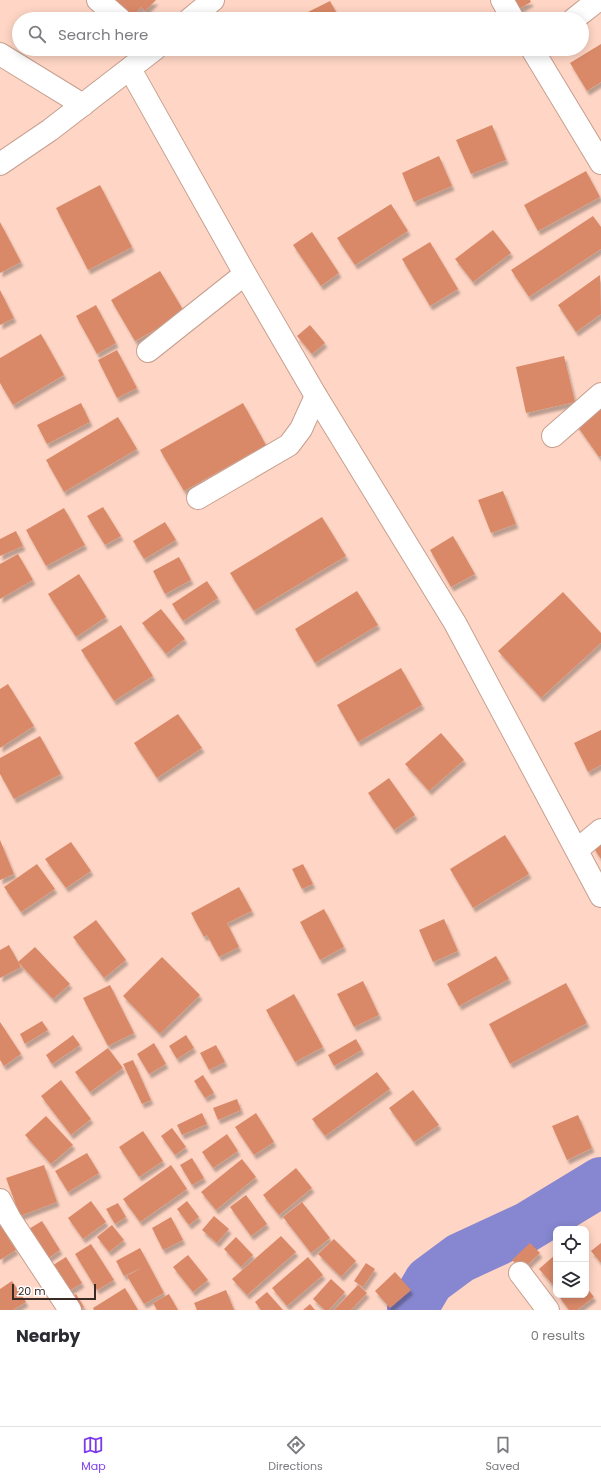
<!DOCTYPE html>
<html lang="en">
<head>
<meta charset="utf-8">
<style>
  body { margin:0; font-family:Poppins,sans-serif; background:#f7f7f7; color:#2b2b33 }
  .controls { position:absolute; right:12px; bottom:12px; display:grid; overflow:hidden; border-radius:8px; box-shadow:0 2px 10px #0003 }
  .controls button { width:36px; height:36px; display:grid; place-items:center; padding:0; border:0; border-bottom:1px solid #e1e1e2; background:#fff; color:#2b2b33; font:20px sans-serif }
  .scale { position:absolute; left:12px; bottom:10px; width:84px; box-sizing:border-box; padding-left:4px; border:2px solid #392a24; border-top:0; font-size:11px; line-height:14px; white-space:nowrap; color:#392a24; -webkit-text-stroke:3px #fff; paint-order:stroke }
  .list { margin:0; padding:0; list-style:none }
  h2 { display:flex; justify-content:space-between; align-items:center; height:52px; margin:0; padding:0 16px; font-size:17px }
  h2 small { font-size:13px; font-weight:400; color:#7c7c81 }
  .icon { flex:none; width:22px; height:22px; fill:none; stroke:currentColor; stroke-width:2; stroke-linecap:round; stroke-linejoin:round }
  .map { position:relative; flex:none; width:601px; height:1310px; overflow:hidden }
  .search { position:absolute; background:#fff; box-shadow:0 2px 10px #0003; left:12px; right:12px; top:12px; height:44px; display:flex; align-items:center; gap:10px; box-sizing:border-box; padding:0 14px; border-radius:22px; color:#7c7c81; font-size:15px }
  .sheet { height:116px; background:#fff }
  nav { display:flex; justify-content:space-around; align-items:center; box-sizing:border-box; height:56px; border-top:1px solid #e1e1e2; background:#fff; font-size:11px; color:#7c7c81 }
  nav a { display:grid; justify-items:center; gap:2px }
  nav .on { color:#7c3aed }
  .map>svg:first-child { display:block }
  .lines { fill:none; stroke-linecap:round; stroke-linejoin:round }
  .river { stroke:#8787d1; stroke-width:50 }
  .building { fill:#da8968; filter:url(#shadow) }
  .minor-casing { stroke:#c69f8f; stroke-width:24 }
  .tertiary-casing { stroke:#c69f8f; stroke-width:24 }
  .minor { stroke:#fff; stroke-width:22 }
  .tertiary { stroke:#fff; stroke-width:22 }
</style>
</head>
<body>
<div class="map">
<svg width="601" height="1310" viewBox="0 0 601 1310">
  <defs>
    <filter id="shadow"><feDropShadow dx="2.5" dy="4.5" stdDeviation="1" flood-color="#0004"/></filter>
  </defs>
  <rect width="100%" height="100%" fill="#ffd6c5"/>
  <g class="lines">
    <path class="river" d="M412,1310L429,1281L460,1258L527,1227L601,1182"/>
  </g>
  <g class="building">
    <path d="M104,0H156L145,11L141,7L130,19Z"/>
    <path d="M504,0H530L531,2L512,13Z"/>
    <path d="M330,1L340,19H312L308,12Z"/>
    <path d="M601,44V82L587,91L570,63Z"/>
    <path d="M492,125L506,160L471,174L456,140Z"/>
    <path d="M439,156L452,186L414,202L402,173Z"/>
    <path d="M586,171L600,197L538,231L524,205Z"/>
    <path d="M100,185L132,247L88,270L56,208Z"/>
    <path d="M391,204L408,231L355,265L337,238Z"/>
    <path d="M593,216L601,227V249L529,297L511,270Z"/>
    <path d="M0,222L21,262L0,273Z"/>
    <path d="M493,230L511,253L473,282L455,259Z"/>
    <path d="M312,232L339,273L321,286L293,245Z"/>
    <path d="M430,242L458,289L430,306L402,259Z"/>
    <path d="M160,271L185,313L135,341L111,300Z"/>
    <path d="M600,275L601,314L576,332L558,305Z"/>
    <path d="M0,290L14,318L0,325Z"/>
    <path d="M96,305L116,343L97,354L76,316Z"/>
    <path d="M310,325L325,343L312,354L297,336Z"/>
    <path d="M41,334L64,375L13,405L0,383V358Z"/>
    <path d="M117,350L137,388L117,398L98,360Z"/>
    <path d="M564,356L575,402L526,413L516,367Z"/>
    <path d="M81,403L90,422L47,444L37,425Z"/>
    <path d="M243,403L266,445L184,491L160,450Z"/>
    <path d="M601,406V456L599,457L573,420Z"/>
    <path d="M118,417L137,449L64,492L46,460Z"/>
    <path d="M503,491L516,524L491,533L478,500Z"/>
    <path d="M103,507L121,536L105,545L87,516Z"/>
    <path d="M64,508L85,545L46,566L26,530Z"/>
    <path d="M322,517L346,556L254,611L230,573Z"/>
    <path d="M165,522L176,540L144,559L133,541Z"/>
    <path d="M16,531L23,546L0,556V539Z"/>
    <path d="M453,536L475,574L451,587L430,550Z"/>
    <path d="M18,554L33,580L0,599V564Z"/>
    <path d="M179,557L191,580L165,594L153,571Z"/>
    <path d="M79,574L106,617L76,637L48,594Z"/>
    <path d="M207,581L218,598L183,621L172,604Z"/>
    <path d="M357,591L378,625L315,663L295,629Z"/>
    <path d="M563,592L601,633V643L541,698L498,651Z"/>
    <path d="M161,609L185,639L166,654L142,623Z"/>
    <path d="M121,625L153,676L114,701L81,650Z"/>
    <path d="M401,668L422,705L358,742L337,705Z"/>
    <path d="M8,684L34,726L0,748V689Z"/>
    <path d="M178,714L202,748L157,778L134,743Z"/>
    <path d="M601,730V765L588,772L574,743Z"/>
    <path d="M441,733L464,760L429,791L405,764Z"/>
    <path d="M40,736L61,774L14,799L0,774V758Z"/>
    <path d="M389,778L415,815L394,830L368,793Z"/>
    <path d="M505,835L529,874L473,908L450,869Z"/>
    <path d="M0,840L14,874L0,880Z"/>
    <path d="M71,842L91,871L66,888L45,859Z"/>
    <path d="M601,842V859L593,847Z"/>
    <path d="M37,864L55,889L21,912L4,887Z"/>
    <path d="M303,864L313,884L302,889L292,869Z"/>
    <path d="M239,887L252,911L227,923L239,947L219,957L207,935L204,937L191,913Z"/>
    <path d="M324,909L344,947L320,960L300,922Z"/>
    <path d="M444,919L458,951L433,962L419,930Z"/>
    <path d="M96,920L126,960L104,978L73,937Z"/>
    <path d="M9,945L21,967L0,978V950Z"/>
    <path d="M35,947L70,984L53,999L18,962Z"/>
    <path d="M496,956L509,979L459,1006L447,984Z"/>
    <path d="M162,957L200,995L160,1034L123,996Z"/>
    <path d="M363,981L379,1015L354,1027L337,994Z"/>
    <path d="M566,983L587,1023L510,1064L489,1024Z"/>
    <path d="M110,985L134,1033L108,1046L83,998Z"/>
    <path d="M294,994L323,1047L295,1062L266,1010Z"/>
    <path d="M42,1021L48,1030L25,1044L20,1034Z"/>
    <path d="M0,1022L21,1054L4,1066L0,1060Z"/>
    <path d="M73,1035L80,1045L52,1064L46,1055Z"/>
    <path d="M186,1035L194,1048L177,1059L169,1046Z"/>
    <path d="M356,1039L362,1050L334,1066L328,1055Z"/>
    <path d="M154,1043L166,1064L149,1074L137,1054Z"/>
    <path d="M216,1045L225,1062L209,1070L200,1053Z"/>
    <path d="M108,1048L123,1068L90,1092L75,1072Z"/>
    <path d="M133,1060L151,1100L142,1104L123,1064Z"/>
    <path d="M377,1072L390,1089L325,1136L312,1119Z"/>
    <path d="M203,1075L214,1093L205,1098L194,1081Z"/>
    <path d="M61,1080L91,1119L71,1135L41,1096Z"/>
    <path d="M413,1090L439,1125L414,1142L389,1108Z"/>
    <path d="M237,1099L241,1110L218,1120L213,1108Z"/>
    <path d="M202,1113L207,1124L182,1135L177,1125Z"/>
    <path d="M256,1113L274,1142L254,1155L235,1127Z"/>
    <path d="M578,1115L592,1148L567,1160L552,1126Z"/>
    <path d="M46,1116L73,1145L51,1164L25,1135Z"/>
    <path d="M172,1128L186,1147L175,1155L161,1136Z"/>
    <path d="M143,1131L163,1161L139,1177L119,1147Z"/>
    <path d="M227,1134L238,1151L213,1168L202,1152Z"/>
    <path d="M87,1153L99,1173L68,1192L55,1171Z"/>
    <path d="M192,1158L204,1178L192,1185L180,1165Z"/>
    <path d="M242,1159L256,1177L216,1210L201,1192Z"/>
    <path d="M44,1165L57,1202L20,1216L6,1178Z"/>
    <path d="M171,1165L187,1189L140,1222L123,1199Z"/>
    <path d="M296,1168L312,1188L279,1215L263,1195Z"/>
    <path d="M246,1195L267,1224L251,1236L230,1207Z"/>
    <path d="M91,1201L106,1222L83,1239L68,1218Z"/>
    <path d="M187,1201L199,1217L189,1225L177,1209Z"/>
    <path d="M302,1202L330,1238L311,1253L283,1217Z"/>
    <path d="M118,1203L126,1217L115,1224L106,1209Z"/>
    <path d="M214,1216L229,1229L217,1243L202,1230Z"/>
    <path d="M171,1217L183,1240L163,1250L152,1228Z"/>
    <path d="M42,1221L60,1250L46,1260L27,1230Z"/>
    <path d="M0,1224L16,1250L0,1260Z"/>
    <path d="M112,1225L124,1240L109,1252L97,1237Z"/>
    <path d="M281,1236L296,1252L247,1295L232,1279Z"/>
    <path d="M236,1237L253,1255L241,1267L224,1249Z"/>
    <path d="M334,1239L356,1261L341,1277L318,1254Z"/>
    <path d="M530,1243L540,1253L522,1270L512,1260Z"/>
    <path d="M601,1243V1263L591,1251Z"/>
    <path d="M91,1244L114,1280L97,1290L75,1254Z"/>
    <path d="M140,1248L164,1293L144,1304L127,1276L143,1267L124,1276L116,1261Z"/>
    <path d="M556,1254V1282L553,1285L539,1269Z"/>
    <path d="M188,1255L208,1280L193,1292L173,1267Z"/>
    <path d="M66,1257L82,1283L66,1293L50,1267Z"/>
    <path d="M308,1257L323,1275L287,1306L272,1288Z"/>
    <path d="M366,1263L375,1269L363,1287L354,1281Z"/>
    <path d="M395,1272L411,1290L390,1308L375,1291Z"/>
    <path d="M331,1279L345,1292L329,1310H325L313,1299Z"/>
    <path d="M12,1281L26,1302L13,1310H0V1289Z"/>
    <path d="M358,1285L367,1293L351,1310H334Z"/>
    <path d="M586,1287L594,1297L577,1310H569L558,1295H586Z"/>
    <path d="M125,1288L138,1310H94L93,1308Z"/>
    <path d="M226,1290L234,1310H197L194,1303Z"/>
    <path d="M267,1292L283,1310H261L255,1302Z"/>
    <path d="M76,1294L84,1307L80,1310L68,1299Z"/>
    <path d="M169,1294L178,1310H157L153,1303Z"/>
    <path d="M310,1304L315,1310H303Z"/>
  </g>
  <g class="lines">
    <g class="minor-casing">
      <g id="minor">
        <path d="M98,0L120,19"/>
        <path d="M502,0L513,19"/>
        <path d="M574,19L598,0"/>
        <path d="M532,49L601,163"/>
        <path d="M0,54L83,105"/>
        <path d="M130,69L245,274L316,396L455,623L601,896"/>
        <path d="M148,351L245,274"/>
        <path d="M553,436L601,394"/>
        <path d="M198,498L289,445L301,429L316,396"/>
        <path d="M577,850L601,830"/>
        <path d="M520,1273L548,1310"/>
      </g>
    </g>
    <g class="tertiary-casing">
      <g id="tertiary">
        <path d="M190,19L213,0"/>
        <path d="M0,164L50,130L155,49"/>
        <path d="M0,1200L10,1219L70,1310"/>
      </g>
    </g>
    <use href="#minor" class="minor"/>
    <use href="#tertiary" class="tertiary"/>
  </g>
</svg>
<div class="controls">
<button><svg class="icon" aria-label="locate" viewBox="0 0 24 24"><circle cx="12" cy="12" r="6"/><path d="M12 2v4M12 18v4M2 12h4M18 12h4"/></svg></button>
<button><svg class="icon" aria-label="layers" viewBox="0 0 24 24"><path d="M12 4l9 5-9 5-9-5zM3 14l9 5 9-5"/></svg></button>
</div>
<div class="scale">20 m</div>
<div class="search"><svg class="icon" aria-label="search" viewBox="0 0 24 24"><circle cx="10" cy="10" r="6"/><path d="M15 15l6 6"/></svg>Search here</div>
</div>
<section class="sheet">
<h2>Nearby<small>0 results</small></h2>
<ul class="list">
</ul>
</section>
<nav>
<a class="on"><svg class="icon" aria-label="map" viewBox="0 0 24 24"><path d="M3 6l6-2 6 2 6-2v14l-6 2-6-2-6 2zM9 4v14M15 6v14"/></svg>Map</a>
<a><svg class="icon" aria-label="directions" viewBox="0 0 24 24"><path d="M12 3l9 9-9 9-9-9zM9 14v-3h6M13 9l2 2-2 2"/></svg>Directions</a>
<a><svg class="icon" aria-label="saved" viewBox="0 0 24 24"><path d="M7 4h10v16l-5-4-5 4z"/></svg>Saved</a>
</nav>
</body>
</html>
